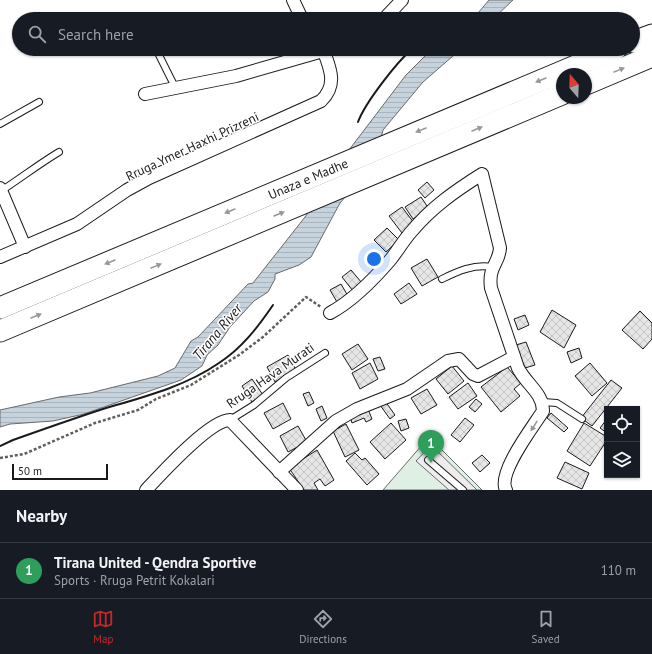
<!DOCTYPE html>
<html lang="en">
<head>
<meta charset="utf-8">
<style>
  body { margin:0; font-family:"PT Sans",sans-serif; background:#242831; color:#f1f3f6 }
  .controls { position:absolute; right:12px; bottom:12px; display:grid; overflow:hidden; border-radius:0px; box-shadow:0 1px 3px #0004 }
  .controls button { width:36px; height:36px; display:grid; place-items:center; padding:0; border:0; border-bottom:1px solid #363941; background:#171b24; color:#f1f3f6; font:20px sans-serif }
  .compass { position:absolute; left:556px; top:68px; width:36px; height:36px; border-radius:50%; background:#171b24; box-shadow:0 1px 3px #0004; rotate:341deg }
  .scale { position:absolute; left:12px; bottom:10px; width:96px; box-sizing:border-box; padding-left:4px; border:2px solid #1a1a1a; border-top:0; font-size:11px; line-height:14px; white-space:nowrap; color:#1a1a1a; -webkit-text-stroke:3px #fff; paint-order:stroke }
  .you { position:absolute; left:374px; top:259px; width:14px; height:14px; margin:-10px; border:3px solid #fff; border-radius:50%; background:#1a73e8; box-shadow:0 0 0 6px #1a73e833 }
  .badge { display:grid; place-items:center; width:26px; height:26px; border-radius:50%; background:#c62828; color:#fff; font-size:13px; font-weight:700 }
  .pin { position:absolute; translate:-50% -33px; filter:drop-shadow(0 1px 2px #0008) }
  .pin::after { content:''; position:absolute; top:21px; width:14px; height:12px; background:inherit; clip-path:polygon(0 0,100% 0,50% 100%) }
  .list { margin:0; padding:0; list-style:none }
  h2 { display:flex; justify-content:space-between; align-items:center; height:52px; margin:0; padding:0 16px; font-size:17px }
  h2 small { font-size:13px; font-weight:400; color:#9ea1a6 }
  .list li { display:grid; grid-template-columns:26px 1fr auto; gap:12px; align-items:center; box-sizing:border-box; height:56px; padding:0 16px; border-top:1px solid #363941 }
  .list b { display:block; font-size:15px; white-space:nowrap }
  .list p { margin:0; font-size:13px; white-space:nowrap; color:#9ea1a6 }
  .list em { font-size:13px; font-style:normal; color:#9ea1a6 }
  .icon { flex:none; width:22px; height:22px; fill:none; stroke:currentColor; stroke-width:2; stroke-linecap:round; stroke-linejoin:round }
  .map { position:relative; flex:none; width:652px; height:490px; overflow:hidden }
  .search { position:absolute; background:#171b24; box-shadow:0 1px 3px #0004; left:12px; right:12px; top:12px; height:44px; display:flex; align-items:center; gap:10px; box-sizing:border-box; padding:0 14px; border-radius:22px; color:#9ea1a6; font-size:15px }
  .sheet { height:108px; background:#171b24 }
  nav { display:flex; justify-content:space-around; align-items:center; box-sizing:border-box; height:56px; border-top:1px solid #363941; background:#171b24; font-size:11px; color:#9ea1a6 }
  nav a { display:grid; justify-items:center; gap:2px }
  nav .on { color:#c62828 }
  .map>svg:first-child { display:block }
  .park { fill:#e0efe3; stroke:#6a6a6a }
  .parking { fill:#ededed; stroke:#6a6a6a }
  .water { fill:url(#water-rules); stroke:#6a6a6a }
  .building { fill:url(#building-cross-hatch); stroke:#1a1a1a }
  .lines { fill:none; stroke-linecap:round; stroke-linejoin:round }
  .lane-casing { stroke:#1a1a1a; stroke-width:8 }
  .street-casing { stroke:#1a1a1a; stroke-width:14 }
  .highway-casing { stroke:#1a1a1a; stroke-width:23 }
  .path { stroke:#5f5f5f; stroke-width:2.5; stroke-dasharray:3 2; stroke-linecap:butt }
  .lane { stroke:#fff; stroke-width:6 }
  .street { stroke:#fff; stroke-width:12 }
  .highway { stroke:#fff; stroke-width:21 }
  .wall { stroke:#1a1a1a; stroke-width:2 }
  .oneway { fill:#989898 }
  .labels { text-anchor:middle; stroke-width:3; stroke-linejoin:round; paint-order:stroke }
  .street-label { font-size:13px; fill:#1a1a1a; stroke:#fff }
  .water-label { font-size:14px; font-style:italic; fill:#1a1a1a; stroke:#fff }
</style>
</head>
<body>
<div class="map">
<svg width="652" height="490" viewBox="0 0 652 490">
  <defs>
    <pattern id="water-rules" width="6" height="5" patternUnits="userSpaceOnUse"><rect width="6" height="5" fill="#c6d2dc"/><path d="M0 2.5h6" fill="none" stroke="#aab4bc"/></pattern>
    <pattern id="building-cross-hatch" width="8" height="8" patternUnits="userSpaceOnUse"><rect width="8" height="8" fill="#e6e6e6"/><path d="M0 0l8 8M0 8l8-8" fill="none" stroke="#c5c5c5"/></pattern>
  </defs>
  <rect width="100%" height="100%" fill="#fff"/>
  <path class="park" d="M429,437L482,490H383Z"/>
  <path class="parking" d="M431,445L477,490H449L416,461Z"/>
  <g class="water">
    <path d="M489,0H513L493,19H473Z"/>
    <path d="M432,49H461L423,82L383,130L375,162L340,203L311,257L299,265L275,274V279L268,292L254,301L230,327L218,345L207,355L202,366L181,380L84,414L53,421L10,424L0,427V410L59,397L90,393L158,376L175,368L191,341L198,337L248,284L253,283L305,217L350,151L349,150L406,75Z"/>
  </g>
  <g class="building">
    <path d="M427,182L434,190L425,198L418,190Z"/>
    <path d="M421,197L429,209L413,219L405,207Z"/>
    <path d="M402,207L414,223L402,233L389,216Z"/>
    <path d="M387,228L399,240L386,252L374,240Z"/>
    <path d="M427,259L438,277L422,286L411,268Z"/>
    <path d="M351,270L362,283L353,291L342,277Z"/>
    <path d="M409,283L417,294L401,304L394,294Z"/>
    <path d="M341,284L348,296L337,302L330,290Z"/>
    <path d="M552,310L576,325L564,348L540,332Z"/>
    <path d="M640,311L652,323V339L643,349L622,330Z"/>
    <path d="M525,315L529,325L518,330L514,319Z"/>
    <path d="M526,342L535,365L525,368L516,345Z"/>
    <path d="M358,344L368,359L352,370L342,354Z"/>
    <path d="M579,348L582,358L571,363L567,352Z"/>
    <path d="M288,355L296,370L275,382L267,367Z"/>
    <path d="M380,357L385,369L378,371L373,359Z"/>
    <path d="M370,363L378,379L360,389L352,373Z"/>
    <path d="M590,363L607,383L592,396L575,376Z"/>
    <path d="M452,366L464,381L448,394L436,379Z"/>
    <path d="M507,367L521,383L514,389L520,396L501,412L481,387Z"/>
    <path d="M252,379L263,395L252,402L242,386Z"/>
    <path d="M611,380L622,388L592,426L581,418Z"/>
    <path d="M468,383L477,396L458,409L449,397Z"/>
    <path d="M427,389L437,405L421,414L411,398Z"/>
    <path d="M309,392L314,403L308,406L303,394Z"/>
    <path d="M476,399L482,404L475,412L469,407Z"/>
    <path d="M385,401L395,415L390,419L380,405Z"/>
    <path d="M283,403L291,419L273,429L264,413Z"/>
    <path d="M322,406L327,418L321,421L316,409Z"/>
    <path d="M368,409L372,419L366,422L364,418L352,423L350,416Z"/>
    <path d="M551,413L568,428L564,432L547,418Z"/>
    <path d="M465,418L474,425L460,442L451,435Z"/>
    <path d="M406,419L409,428L401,431L398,421Z"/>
    <path d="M607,419V433L600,428Z"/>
    <path d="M391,423L406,440L385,459L370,442Z"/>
    <path d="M584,423L607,437V440L590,466L567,451Z"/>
    <path d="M346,424L359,450L345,457L333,431Z"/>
    <path d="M298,426L307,442L288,452L280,436Z"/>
    <path d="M317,450L334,480L325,486L320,479L314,483L318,490H304L289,468Z"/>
    <path d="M355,453L362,460L365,458L379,474L367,485L346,461Z"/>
    <path d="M482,455L490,463L480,472L472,463Z"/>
    <path d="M565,462L589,473L582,489L557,478Z"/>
  </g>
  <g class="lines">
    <g class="lane-casing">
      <g id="lane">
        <path d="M156,49L175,87"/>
        <path d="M0,124L39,102"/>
        <path d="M1,191C21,178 39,164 59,152"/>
        <path d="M442,279C458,271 474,264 492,267"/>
        <path d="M543,402L557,403L582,419"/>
        <path d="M230,420L254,405L286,378L325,353"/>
        <path d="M428,460L463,490"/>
      </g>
    </g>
    <g class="street-casing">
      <g id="street">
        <path d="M293,0L302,19"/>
        <path d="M384,19L402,0"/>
        <path d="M145,94L236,76L330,49"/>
        <path d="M0,188L25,247"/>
        <path d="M0,257L77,224L127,190L149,178L321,101C337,86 331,70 324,52"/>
        <path d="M330,313C354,300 374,279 391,259C398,250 404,240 411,232C432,207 455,191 482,174L500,248C499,264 488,266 491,288L518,368C526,384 543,393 543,411C533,427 497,473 506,490"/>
        <path d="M279,472L336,421L357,409L407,389L448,361L459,359L473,374L478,376L514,357"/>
        <path d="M146,490C161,474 210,420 230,420L297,490"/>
      </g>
    </g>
    <g class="highway-casing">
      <g id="highway">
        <path d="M633,42L652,35"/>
        <path d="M586,84L652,56"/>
        <path id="s1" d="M0,308L616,49"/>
        <path d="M0,331L562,94"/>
      </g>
    </g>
    <path class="path" d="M0,458L24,454L95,423L138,410L156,399L191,385L239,355L263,337L306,297L321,307"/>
    <use href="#lane" class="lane"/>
    <use href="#street" class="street"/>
    <use href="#highway" class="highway"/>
    <g class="wall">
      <path d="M358,122C365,103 396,63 412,49"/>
      <path d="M0,446L13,440C44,429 75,418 106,408C144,397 186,386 219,363C242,348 258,327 273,305"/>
    </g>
  </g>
  <defs><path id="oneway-solid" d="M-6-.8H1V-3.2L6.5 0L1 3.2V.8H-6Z"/></defs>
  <g class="oneway">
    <use href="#oneway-solid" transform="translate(619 70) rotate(-22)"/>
    <use href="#oneway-solid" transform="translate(541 80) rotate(157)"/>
    <use href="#oneway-solid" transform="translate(477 129) rotate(-23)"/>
    <use href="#oneway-solid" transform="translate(421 130) rotate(157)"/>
    <use href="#oneway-solid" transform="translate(230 211) rotate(157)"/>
    <use href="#oneway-solid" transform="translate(279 214) rotate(-23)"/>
    <use href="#oneway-solid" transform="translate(110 262) rotate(157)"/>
    <use href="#oneway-solid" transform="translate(156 266) rotate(-22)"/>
    <use href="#oneway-solid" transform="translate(36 316) rotate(-23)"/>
    <use href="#oneway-solid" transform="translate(534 426) rotate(122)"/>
  </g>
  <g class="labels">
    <g class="street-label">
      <text transform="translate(192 146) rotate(-25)" y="5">Rruga Ymer Haxhi Prizreni</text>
      <text dy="5" stroke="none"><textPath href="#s1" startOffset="334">Unaza e Madhe</textPath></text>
      <text transform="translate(270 375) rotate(-35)" y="5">Rruga Hava Murati</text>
    </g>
    <g class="water-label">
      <text transform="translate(217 332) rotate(-50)" y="5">Tirana River</text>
    </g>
  </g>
</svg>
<div class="controls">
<button><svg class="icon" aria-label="locate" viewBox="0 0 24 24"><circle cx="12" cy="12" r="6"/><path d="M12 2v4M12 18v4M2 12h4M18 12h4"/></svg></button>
<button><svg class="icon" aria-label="layers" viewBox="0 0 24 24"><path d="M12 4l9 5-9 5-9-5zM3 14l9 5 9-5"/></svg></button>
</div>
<svg class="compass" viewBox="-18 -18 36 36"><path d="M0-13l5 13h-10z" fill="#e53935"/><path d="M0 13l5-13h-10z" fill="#9ea1a6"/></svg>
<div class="scale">50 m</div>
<div class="you"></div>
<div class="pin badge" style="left:431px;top:463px;background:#2e9e5b">1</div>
<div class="search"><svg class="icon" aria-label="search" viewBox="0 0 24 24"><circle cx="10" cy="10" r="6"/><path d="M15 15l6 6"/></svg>Search here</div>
</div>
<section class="sheet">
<h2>Nearby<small></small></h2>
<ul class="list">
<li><span class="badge" style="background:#2e9e5b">1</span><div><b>Tirana United - Qendra Sportive</b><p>Sports · Rruga Petrit Kokalari</p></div><em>110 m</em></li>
</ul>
</section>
<nav>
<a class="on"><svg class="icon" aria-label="map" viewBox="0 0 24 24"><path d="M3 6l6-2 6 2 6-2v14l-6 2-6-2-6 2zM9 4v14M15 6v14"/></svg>Map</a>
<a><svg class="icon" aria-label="directions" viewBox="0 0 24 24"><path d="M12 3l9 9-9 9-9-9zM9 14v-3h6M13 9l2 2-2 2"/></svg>Directions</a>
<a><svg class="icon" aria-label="saved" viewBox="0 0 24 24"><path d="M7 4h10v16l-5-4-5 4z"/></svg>Saved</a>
</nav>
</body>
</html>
